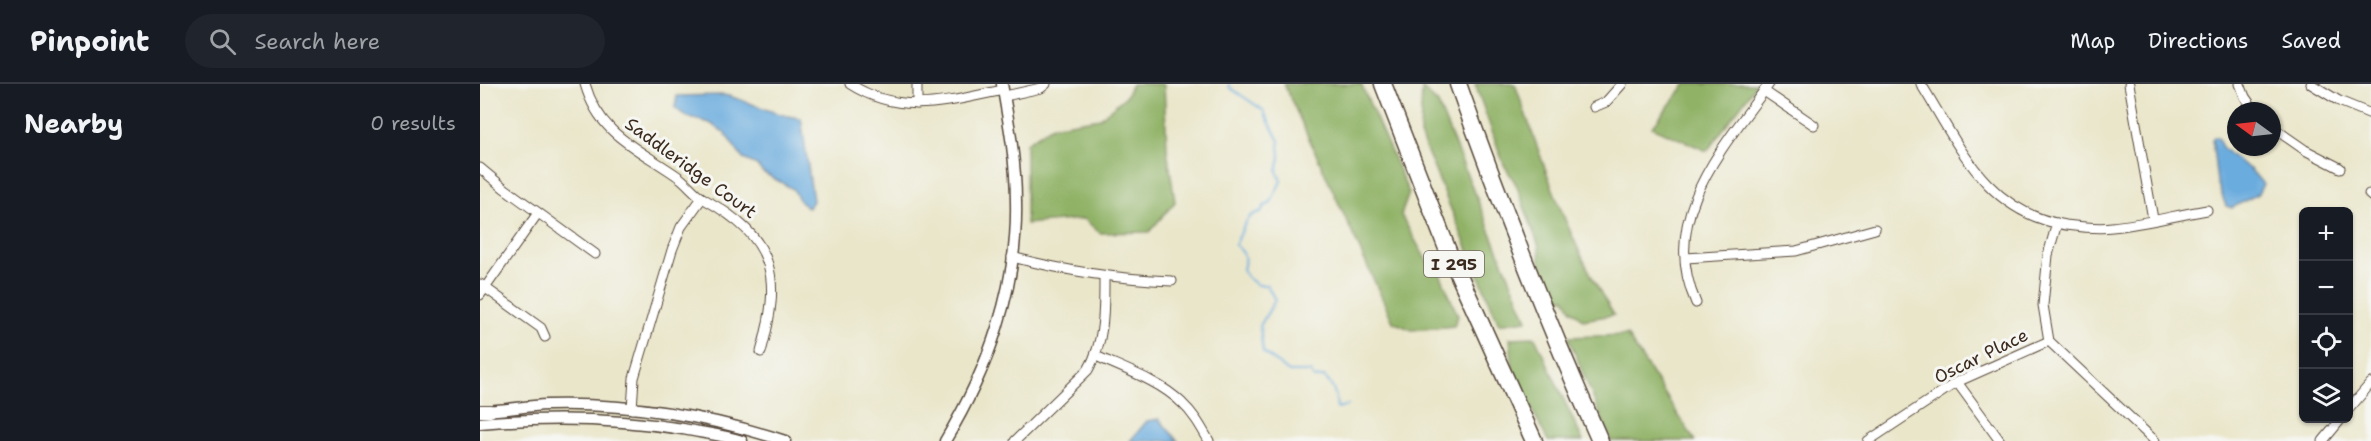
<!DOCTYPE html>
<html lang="en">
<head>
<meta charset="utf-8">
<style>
  body { margin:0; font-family:"Shantell Sans",sans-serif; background:#20242c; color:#f1f3f6 }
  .controls { position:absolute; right:18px; bottom:18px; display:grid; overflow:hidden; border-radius:9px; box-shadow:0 2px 4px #0004 }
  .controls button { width:54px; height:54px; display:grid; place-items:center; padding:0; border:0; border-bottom:2px solid #363941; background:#171b24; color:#f1f3f6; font:30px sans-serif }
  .compass { position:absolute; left:1747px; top:18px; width:54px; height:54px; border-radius:50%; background:#171b24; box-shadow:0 2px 4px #0004; rotate:285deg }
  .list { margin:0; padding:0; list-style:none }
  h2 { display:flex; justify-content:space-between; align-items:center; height:78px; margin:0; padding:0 24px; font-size:26px }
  h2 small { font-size:20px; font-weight:400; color:#9ea1a6 }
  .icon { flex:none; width:33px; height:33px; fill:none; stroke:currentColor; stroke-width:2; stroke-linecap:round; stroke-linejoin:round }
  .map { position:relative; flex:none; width:1891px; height:357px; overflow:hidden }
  header { display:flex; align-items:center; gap:36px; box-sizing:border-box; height:84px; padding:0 30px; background:#171b24; border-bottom:2px solid #363941 }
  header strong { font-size:28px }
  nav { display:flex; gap:33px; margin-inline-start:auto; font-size:21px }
  .search { width:420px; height:54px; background:#20242c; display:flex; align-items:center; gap:15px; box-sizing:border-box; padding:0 21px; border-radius:33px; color:#9ea1a6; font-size:22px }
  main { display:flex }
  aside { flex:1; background:#171b24 }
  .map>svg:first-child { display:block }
  .forest { fill:#90b266; stroke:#666e42; stroke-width:1.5 }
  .water { fill:#6aacde; stroke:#526b7e; stroke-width:1.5 }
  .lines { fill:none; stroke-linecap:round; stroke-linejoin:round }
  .stream { stroke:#6aacde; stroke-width:2 }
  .minor-casing { stroke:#554638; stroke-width:11 }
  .tertiary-casing { stroke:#554638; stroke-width:13 }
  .secondary-casing { stroke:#554638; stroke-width:14 }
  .motorway-casing { stroke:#554638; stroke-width:19 }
  .minor { stroke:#fff; stroke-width:9 }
  .tertiary { stroke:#fff; stroke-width:10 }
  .secondary { stroke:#fff; stroke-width:12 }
  .motorway { stroke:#fff; stroke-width:16 }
  .labels { text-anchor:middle; stroke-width:6; stroke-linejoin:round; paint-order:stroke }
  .shield { fill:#f6f6f2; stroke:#73675e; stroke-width:1.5 }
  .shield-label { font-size:16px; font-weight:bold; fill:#3b2a1e }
  .street-label { font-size:18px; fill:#3b2a1e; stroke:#f6f6f2 }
</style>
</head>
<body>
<header>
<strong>Pinpoint</strong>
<div class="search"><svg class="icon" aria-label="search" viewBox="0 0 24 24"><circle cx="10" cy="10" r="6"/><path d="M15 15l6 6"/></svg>Search here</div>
<nav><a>Map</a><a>Directions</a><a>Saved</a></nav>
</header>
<main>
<aside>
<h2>Nearby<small>0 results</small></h2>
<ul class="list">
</ul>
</aside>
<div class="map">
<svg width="1891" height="357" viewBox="0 0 1891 357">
  <rect width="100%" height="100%" fill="#f6f6f2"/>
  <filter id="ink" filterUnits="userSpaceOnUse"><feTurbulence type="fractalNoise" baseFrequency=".0167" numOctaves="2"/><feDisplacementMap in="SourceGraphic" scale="12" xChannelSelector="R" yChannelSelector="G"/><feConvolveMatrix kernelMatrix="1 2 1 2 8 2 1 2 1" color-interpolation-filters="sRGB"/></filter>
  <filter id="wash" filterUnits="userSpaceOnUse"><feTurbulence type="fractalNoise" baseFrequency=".008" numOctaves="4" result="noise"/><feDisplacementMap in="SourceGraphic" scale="24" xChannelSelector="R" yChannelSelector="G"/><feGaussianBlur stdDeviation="1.35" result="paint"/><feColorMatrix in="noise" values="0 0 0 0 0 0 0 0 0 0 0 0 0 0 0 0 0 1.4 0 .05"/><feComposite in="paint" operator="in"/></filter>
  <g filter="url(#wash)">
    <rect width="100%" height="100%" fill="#eae6ca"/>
    <g class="forest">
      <path d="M652,0H684L687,65L695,118L669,148L620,149L604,135L546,140V59L572,42L620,34L646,12Z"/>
      <path d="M804,0H881L929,109L921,131L948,179L959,187L978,232L974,242L932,246L913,238Z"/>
      <path d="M995,0H1035C1063,79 1089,160 1134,231L1103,236L1091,225L1085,214L1077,213L1060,179L1059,163L1036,100L1024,81Z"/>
      <path d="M1206,0H1277L1227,67L1172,43Z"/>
      <path d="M942,4L958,20L1047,236L1019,240L940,51Z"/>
      <path d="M1147,251L1215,357H1131L1088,253Z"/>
      <path d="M1055,253L1103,357H1068L1033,288L1030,254Z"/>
    </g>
    <g class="water">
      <path d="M244,11C271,17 294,32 321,34L333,117L328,124L321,119L313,105L282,88L277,81L263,75L244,48L230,39L206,32L195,24L197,12Z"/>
      <path d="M1734,53H1737L1742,63L1754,74L1771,86L1783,100L1778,110L1752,124L1746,122L1737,98L1732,55Z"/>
      <path d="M679,335L698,357H650L667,337Z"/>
    </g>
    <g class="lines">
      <path class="stream" d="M749,0V3L783,26L799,57L800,74L797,87L801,97L790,120L784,122L781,128C764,130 763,148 755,161C765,168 766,174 763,186L768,194L778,201H787L795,216L780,242L783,268L809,288H830L834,294L844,293C854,302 856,311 857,324L869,321"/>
    </g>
  </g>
  <g filter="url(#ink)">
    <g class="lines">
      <g class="minor-casing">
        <g id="minor">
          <path d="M105,0C120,53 160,65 200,94C209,101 215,110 224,115C296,155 302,193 281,268"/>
          <path d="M370,0C421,33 468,17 523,6"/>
          <path d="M1441,0C1479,61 1506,129 1586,141C1602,143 1617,145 1632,143C1664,140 1696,131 1727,126"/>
          <path d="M1649,0L1673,135"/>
          <path d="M1760,0L1765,13L1775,27"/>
          <path d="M1831,0L1859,17L1891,30"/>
          <path d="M1284,7L1334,41"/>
          <path d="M525,12L561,4L566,0"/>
          <path d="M437,20V0"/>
          <path d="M1114,23L1126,18L1142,0"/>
          <path d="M1792,43L1825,66L1860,84"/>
          <path d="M0,84L24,104L115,170"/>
          <path d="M1889,110L1891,112"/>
          <path d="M1577,139L1568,171L1563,221L1569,257L1675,357"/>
          <path d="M532,173C585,187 637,195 692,197"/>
          <path d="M1206,174L1316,167L1395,145"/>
          <path d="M0,200L61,244L65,253"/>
          <path d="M0,211L58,129"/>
          <path d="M1216,219C1178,134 1242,65 1289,0"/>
          <path d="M616,272C644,285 680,297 702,319C714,330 721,343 729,357"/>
          <path d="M1477,298L1520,357"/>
          <path d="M152,325L154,294L192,166L201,143L222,114"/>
          <path d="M1868,326L1891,299"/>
          <path d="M535,357L608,286C625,257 624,225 624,192"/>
          <path d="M1388,357L1477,298L1569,257"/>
          <path d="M1843,357L1862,334"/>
        </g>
      </g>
      <g class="tertiary-casing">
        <g id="tertiary">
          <path d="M3,327C25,326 46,322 67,321C147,319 229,332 305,357"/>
          <path d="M0,339C68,333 135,334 203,345C223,349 243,351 262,357"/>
          <path d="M465,357C508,286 538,203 536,118C536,78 529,39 522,0"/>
        </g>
      </g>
      <g class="secondary-casing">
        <path id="secondary" d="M0,327H10"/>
      </g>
      <g class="motorway-casing">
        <g id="motorway">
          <path d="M903,0L968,167L1054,357"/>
          <path d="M978,0C1021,121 1068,240 1120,357"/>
        </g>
      </g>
      <use href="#minor" class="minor"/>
      <use href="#tertiary" class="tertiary"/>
      <use href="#secondary" class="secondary"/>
      <use href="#motorway" class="motorway"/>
    </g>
  </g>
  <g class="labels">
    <rect class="shield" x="944" y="167" width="60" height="26" rx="4.5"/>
    <g class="shield-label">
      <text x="974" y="186">I 295</text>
    </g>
    <g class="street-label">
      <text transform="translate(211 84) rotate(36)" y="6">Saddleridge Court</text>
      <text transform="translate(1501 272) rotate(-26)" y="6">Oscar Place</text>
    </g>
  </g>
</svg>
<div class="controls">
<button>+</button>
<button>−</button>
<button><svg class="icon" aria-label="locate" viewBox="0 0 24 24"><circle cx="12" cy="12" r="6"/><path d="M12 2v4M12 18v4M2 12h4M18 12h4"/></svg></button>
<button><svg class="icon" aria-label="layers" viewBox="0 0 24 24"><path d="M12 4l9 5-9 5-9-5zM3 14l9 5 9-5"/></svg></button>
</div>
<svg class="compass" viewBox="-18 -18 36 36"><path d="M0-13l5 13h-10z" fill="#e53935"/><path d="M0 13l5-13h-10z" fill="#9ea1a6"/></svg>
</div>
</main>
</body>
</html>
